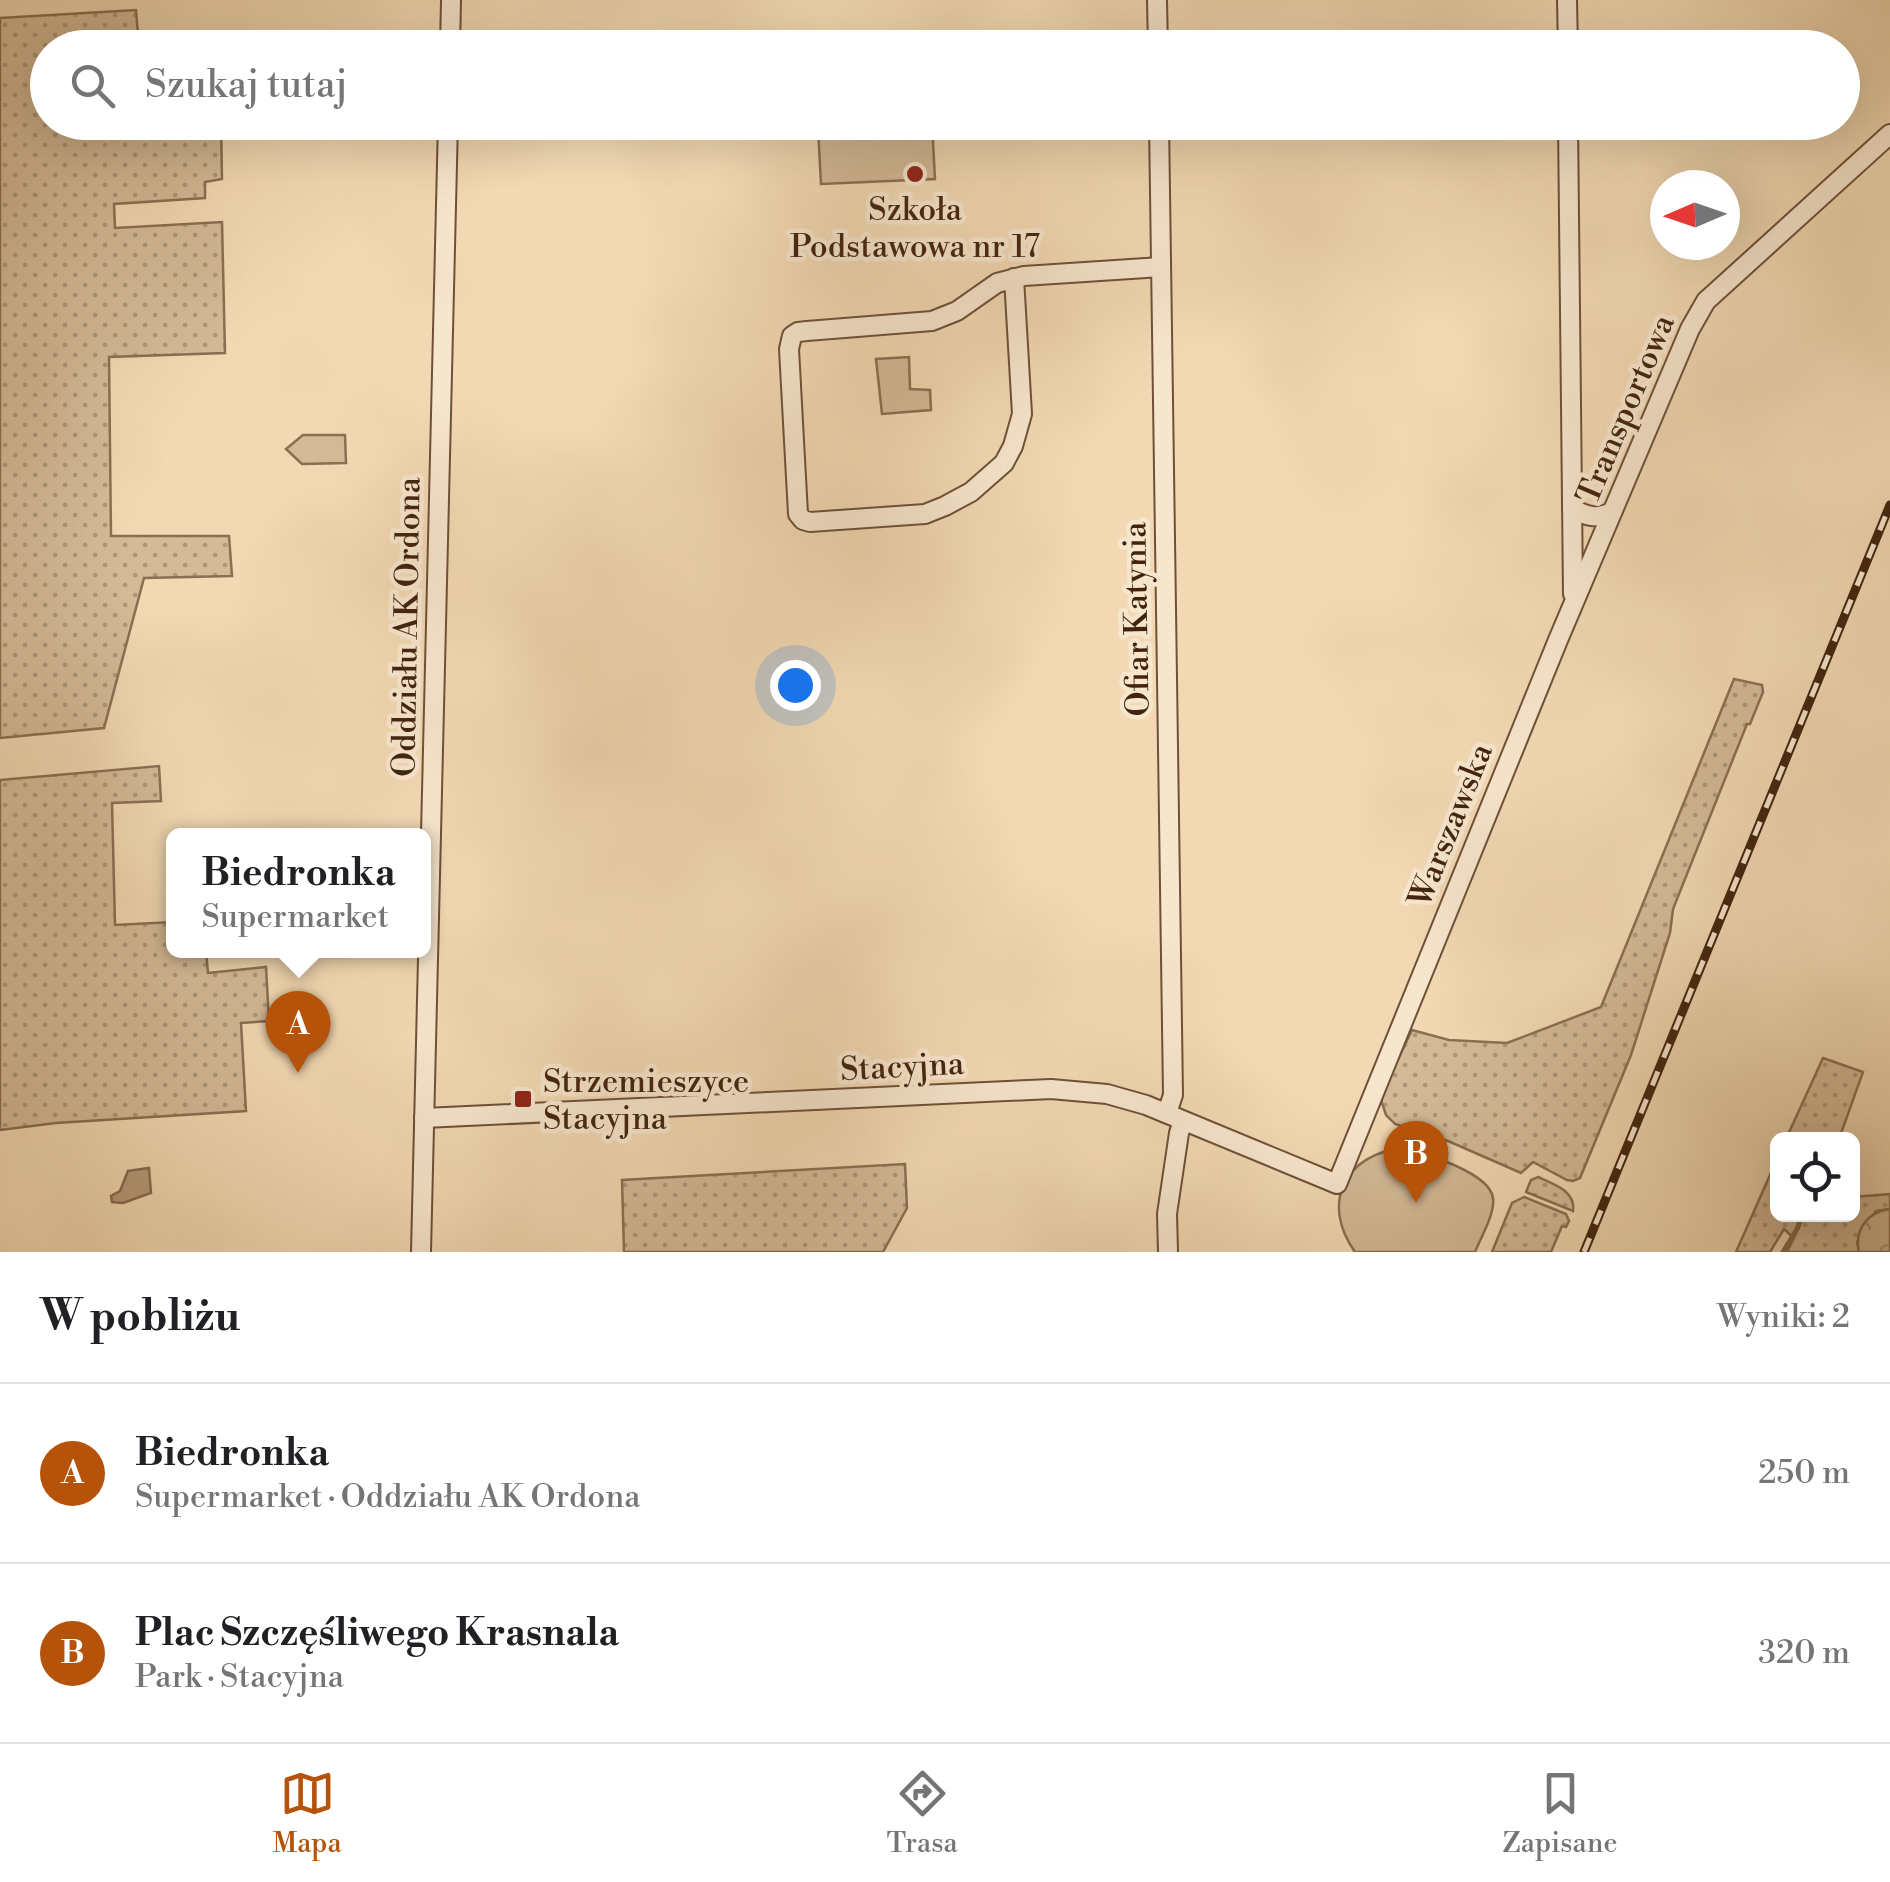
<!DOCTYPE html>
<html lang="pl">
<head>
<meta charset="utf-8">
<style>
  body { margin:0; font-family:"Libre Bodoni",serif; background:#f6f6f6; color:#202124 }
  .controls { position:absolute; right:30px; bottom:30px; display:grid; overflow:hidden; border-radius:15px; box-shadow:0 10px 40px #0002 }
  .controls button { width:90px; height:90px; display:grid; place-items:center; padding:0; border:0; border-bottom:2px solid #e0e0e0; background:#fff; color:#202124; font:50px sans-serif }
  .compass { position:absolute; left:1650px; top:170px; width:90px; height:90px; border-radius:50%; background:#fff; box-shadow:0 10px 40px #0002; rotate:268deg }
  .you { position:absolute; left:795px; top:685px; width:35px; height:35px; margin:-25px; border:8px solid #fff; border-radius:50%; background:#1a73e8; box-shadow:0 0 0 15px #1a73e833 }
  .badge { display:grid; place-items:center; width:65px; height:65px; border-radius:50%; background:#b45309; color:#fff; font-size:32px; font-weight:700 }
  .pin { position:absolute; translate:-50% -82px; filter:drop-shadow(0 2px 5px #0008) }
  .pin::after { content:''; position:absolute; top:52px; width:35px; height:30px; background:inherit; clip-path:polygon(0 0,100% 0,50% 100%) }
  .popup { position:absolute; left:166px; top:828px; width:265px; height:130px; box-sizing:border-box; display:grid; place-content:center; border-radius:15px; background:#fff; filter:drop-shadow(0 2px 8px #0005); font-size:32px; white-space:nowrap; color:#757577 }
  .popup b { font-size:38px; color:#202124 }
  .popup::after { content:''; position:absolute; left:50%; top:100%; margin-left:-20px; border:20px solid transparent; border-top-color:#fff }
  .list { margin:0; padding:0; list-style:none }
  h2 { display:flex; justify-content:space-between; align-items:center; height:130px; margin:0; padding:0 40px; font-size:42px }
  h2 small { font-size:32px; font-weight:400; color:#757577 }
  .list li { display:grid; grid-template-columns:65px 1fr auto; gap:30px; align-items:center; box-sizing:border-box; height:180px; padding:0 40px; border-top:2px solid #e0e0e0 }
  .list b { display:block; font-size:38px; white-space:nowrap }
  .list p { margin:0; font-size:32px; white-space:nowrap; color:#757577 }
  .list em { font-size:32px; font-style:normal; color:#757577 }
  .icon { flex:none; width:55px; height:55px; fill:none; stroke:currentColor; stroke-width:2; stroke-linecap:round; stroke-linejoin:round }
  .map { position:relative; flex:none; width:1890px; height:1252px; overflow:hidden }
  .search { position:absolute; background:#fff; box-shadow:0 10px 40px #0002; left:30px; right:30px; top:30px; height:110px; display:flex; align-items:center; gap:25px; box-sizing:border-box; padding:0 35px; border-radius:55px; color:#757577; font-size:38px }
  .sheet { height:490px; background:#fff }
  nav { display:flex; justify-content:space-around; align-items:center; box-sizing:border-box; height:140px; border-top:2px solid #e0e0e0; background:#fff; font-size:28px; color:#757577 }
  nav a { display:grid; justify-items:center; gap:5px }
  nav .on { color:#b45309 }
  .map>svg:first-child { display:block }
  .grass { fill:url(#grass-dots); stroke:#8b6f52; stroke-width:2.5 }
  .forest { fill:url(#forest-crowns); stroke:#8b6f52; stroke-width:2.5 }
  .green { fill:#d4ba97; stroke:#8b6f52; stroke-width:2.5 }
  .water { fill:url(#water-ripples); stroke:#886b4f; stroke-width:2.5 }
  .lines { fill:none; stroke-linecap:round; stroke-linejoin:round }
  .stream { stroke:#886b4f; stroke-width:5 }
  .minor-casing { stroke:#6e5137; stroke-width:22 }
  .minor { stroke:#f7e6ce; stroke-width:18 }
  .rail-casing { stroke:#42240e; stroke-width:9 }
  .rail { stroke:#f7e6ce; stroke-width:5; stroke-dasharray:15; stroke-linecap:butt }
  .poi-dot { fill:#8f2418; stroke:#f7e6ce; stroke-width:4 }
  .labels { text-anchor:middle; stroke-width:9; stroke-linejoin:round; paint-order:stroke }
  .poi-label { font-size:32px; fill:#42240e; stroke:#f7e6ce }
  .street-label { font-size:32px; fill:#42240e; stroke:#f7e6ce }
</style>
</head>
<body>
<div class="map">
<svg width="1890" height="1252" viewBox="0 0 1890 1252">
  <defs>
    <pattern id="grass-dots" width="8" height="8" patternUnits="userSpaceOnUse" patternTransform="scale(2.5)"><rect width="8" height="8" fill="#d4ba97"/><path d="M2 2h.1M6 6h.1" fill="none" stroke="#ae977a" stroke-width="1.8" stroke-linecap="round"/></pattern>
    <pattern id="forest-crowns" width="20" height="18" patternUnits="userSpaceOnUse" patternTransform="scale(2.5)"><rect width="20" height="18" fill="#d4ba97"/><path d="M2 6a3 3 0 1 1 6 0M12 15a3 3 0 1 1 6 0" fill="none" stroke="#ae977a"/></pattern>
    <pattern id="water-ripples" width="26" height="14" patternUnits="userSpaceOnUse" patternTransform="scale(2.5)"><rect width="26" height="14" fill="#b69b7b"/><path d="M2 4q2-2 4 0t4 0M15 11q2-2 4 0t4 0" fill="none" stroke="#967e63"/></pattern>
  </defs>
  <rect width="100%" height="100%" fill="#f2d9b3"/>
  <filter id="stains"><feTurbulence type="fractalNoise" baseFrequency=".002" numOctaves="4"/><feColorMatrix values="0 0 0 0 .2 0 0 0 0 .09 0 0 0 0 .02 0 0 0 .5 -.17"/></filter>
  <radialGradient id="worn" r=".72"><stop offset=".6" stop-color="#630" stop-opacity="0"/><stop offset="1" stop-color="#630" stop-opacity=".3"/></radialGradient>
  <g class="grass">
    <path d="M136,10L139,47L48,48V122L221,123L222,179L205,182V198L114,204L115,228L222,222L225,353L109,357L111,536H229L232,576L144,578L104,728L0,738V18Z"/>
    <path d="M1734,679L1762,685L1763,692L1750,724H1747L1673,909L1670,933L1631,1055L1580,1178L1573,1181L1567,1180L1533,1162L1521,1173L1448,1141L1395,1124L1386,1115L1380,1097L1412,1030L1449,1040L1507,1043L1601,1007Z"/>
    <path d="M159,766L161,801L112,803L115,925L173,922V950L206,951L208,973L266,967L269,1021L241,1023L246,1111L56,1123L0,1130V780Z"/>
    <path d="M1823,1058L1863,1072L1839,1139H1786Z"/>
    <path d="M1777,1159L1778,1214H1852L1853,1197L1890,1194V1209L1876,1211L1857,1242L1859,1252H1787L1794,1238L1784,1229L1770,1252H1736Z"/>
    <path d="M905,1164L907,1208L883,1252H624L622,1180Z"/>
    <path d="M1538,1177C1554,1184 1576,1191 1573,1211L1526,1192L1531,1180Z"/>
    <path d="M1524,1197L1566,1214L1569,1221L1566,1227L1562,1226L1551,1252H1492L1512,1203Z"/>
  </g>
  <path class="forest" d="M1890,1209V1252H1859C1854,1229 1868,1212 1890,1209Z"/>
  <g class="green">
    <path d="M932,123L935,179L821,184L818,128Z"/>
    <path d="M909,357L910,389L930,390L931,410L882,414L876,359Z"/>
    <path d="M303,435H345L346,463L302,464L286,449Z"/>
    <path d="M1403,1148C1425,1153 1490,1173 1493,1198C1495,1214 1481,1237 1475,1252H1355C1320,1203 1345,1154 1403,1148Z"/>
  </g>
  <path class="water" d="M149,1168L151,1193L123,1203L112,1202L111,1196L120,1191L128,1171Z"/>
  <g class="lines">
    <path class="stream" d="M1783,1252L1797,1229L1803,1214"/>
    <g class="minor-casing">
      <g id="minor">
        <path d="M1157,0L1158,48"/>
        <path d="M1567,0L1568,48"/>
        <path d="M450,48L451,0"/>
        <path d="M1159,122L1173,1095L1167,1113"/>
        <path d="M1568,122L1573,594"/>
        <path d="M1014,278L1022,414L1013,446L1004,463L971,492L945,506L925,514L810,522L803,520L798,514L789,349L792,336L798,332L807,331L932,321L957,311L997,283L1024,276L1161,267"/>
        <path d="M1572,508C1587,517 1596,519 1612,512"/>
        <path d="M424,1118L1051,1089L1107,1094L1146,1105L1337,1184L1558,640L1690,329L1706,301L1890,134"/>
        <path d="M421,1252L448,122"/>
        <path d="M1168,1252L1167,1214L1179,1133L1183,1121"/>
      </g>
    </g>
    <use href="#minor" class="minor"/>
    <g class="rail-casing">
      <path id="rail" d="M1584,1252L1890,505"/>
    </g>
    <use href="#rail" class="rail"/>
  </g>
  <g class="poi-dot">
    <circle cx="915" cy="174" r="10"/>
    <rect x="513" y="1089" width="20" height="20" rx="5"/>
  </g>
  <g class="labels">
    <g class="poi-label">
      <text x="915" y="220">Szkoła<tspan x="915" dy="37">Podstawowa nr 17</tspan></text>
      <text x="543" y="1092" text-anchor="start">Strzemieszyce<tspan x="543" dy="37">Stacyjna</tspan></text>
    </g>
    <g class="street-label">
      <text transform="translate(1625 409) rotate(-67)" y="11">Transportowa</text>
      <text transform="translate(1136 619) rotate(-91)" y="11">Ofiar Katynia</text>
      <text transform="translate(406 627) rotate(-89)" y="11">Oddziału AK Ordona</text>
      <text transform="translate(1450 825) rotate(-68)" y="11">Warszawska</text>
      <text transform="translate(902 1066) rotate(-3)" y="11">Stacyjna</text>
    </g>
  </g>
  <rect width="100%" height="100%" filter="url(#stains)"/>
  <rect width="100%" height="100%" fill="url(#worn)"/>
</svg>
<div class="controls">
<button><svg class="icon" aria-label="locate" viewBox="0 0 24 24"><circle cx="12" cy="12" r="6"/><path d="M12 2v4M12 18v4M2 12h4M18 12h4"/></svg></button>
</div>
<svg class="compass" viewBox="-18 -18 36 36"><path d="M0-13l5 13h-10z" fill="#e53935"/><path d="M0 13l5-13h-10z" fill="#757577"/></svg>
<div class="you"></div>
<div class="pin badge" style="left:298px;top:1073px">A</div>
<div class="popup"><b>Biedronka</b>Supermarket</div>
<div class="pin badge" style="left:1416px;top:1203px">B</div>
<div class="search"><svg class="icon" aria-label="search" viewBox="0 0 24 24"><circle cx="10" cy="10" r="6"/><path d="M15 15l6 6"/></svg>Szukaj tutaj</div>
</div>
<section class="sheet">
<h2>W pobliżu<small>Wyniki: 2</small></h2>
<ul class="list">
<li><span class="badge">A</span><div><b>Biedronka</b><p>Supermarket · Oddziału AK Ordona</p></div><em>250 m</em></li>
<li><span class="badge">B</span><div><b>Plac Szczęśliwego Krasnala</b><p>Park · Stacyjna</p></div><em>320 m</em></li>
</ul>
</section>
<nav>
<a class="on"><svg class="icon" aria-label="map" viewBox="0 0 24 24"><path d="M3 6l6-2 6 2 6-2v14l-6 2-6-2-6 2zM9 4v14M15 6v14"/></svg>Mapa</a>
<a><svg class="icon" aria-label="directions" viewBox="0 0 24 24"><path d="M12 3l9 9-9 9-9-9zM9 14v-3h6M13 9l2 2-2 2"/></svg>Trasa</a>
<a><svg class="icon" aria-label="saved" viewBox="0 0 24 24"><path d="M7 4h10v16l-5-4-5 4z"/></svg>Zapisane</a>
</nav>
</body>
</html>
